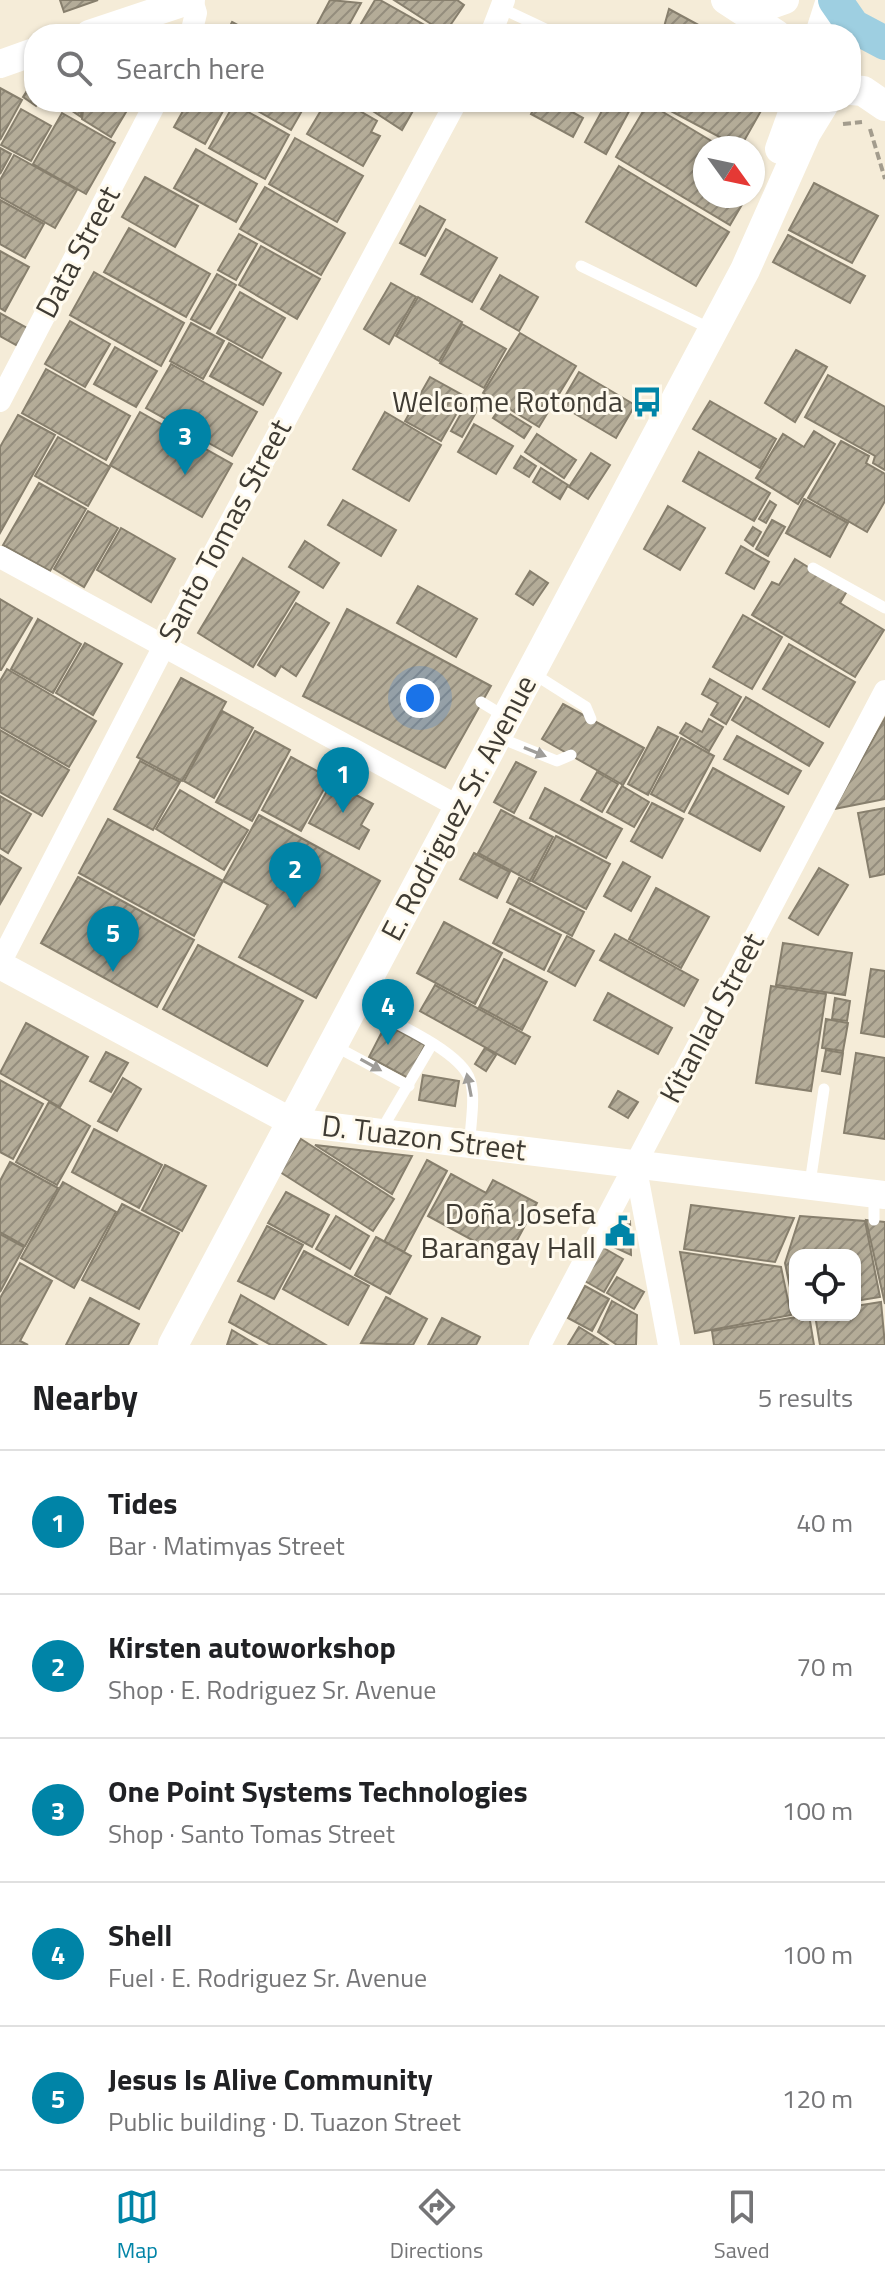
<!DOCTYPE html>
<html lang="en">
<head>
<meta charset="utf-8">
<style>
  body { margin:0; font-family:"Titillium Web",sans-serif; background:#f6f6f6; color:#202124 }
  .controls { position:absolute; right:24px; bottom:24px; display:grid; overflow:hidden; border-radius:16px; box-shadow:0 2px 6px #0004 }
  .controls button { width:72px; height:72px; display:grid; place-items:center; padding:0; border:0; border-bottom:2px solid #e0e0e0; background:#fff; color:#202124; font:40px sans-serif }
  .compass { position:absolute; left:693px; top:136px; width:72px; height:72px; border-radius:50%; background:#fff; box-shadow:0 2px 6px #0004; rotate:123deg }
  .you { position:absolute; left:420px; top:698px; width:28px; height:28px; margin:-20px; border:6px solid #fff; border-radius:50%; background:#1a73e8; box-shadow:0 0 0 12px #1a73e833 }
  .badge { display:grid; place-items:center; width:52px; height:52px; border-radius:50%; background:#0084a7; color:#fff; font-size:26px; font-weight:700 }
  .pin { position:absolute; translate:-50% -66px; filter:drop-shadow(0 2px 4px #0008) }
  .pin::after { content:''; position:absolute; top:42px; width:28px; height:24px; background:inherit; clip-path:polygon(0 0,100% 0,50% 100%) }
  .list { margin:0; padding:0; list-style:none }
  h2 { display:flex; justify-content:space-between; align-items:center; height:104px; margin:0; padding:0 32px; font-size:34px }
  h2 small { font-size:26px; font-weight:400; color:#757577 }
  .list li { display:grid; grid-template-columns:52px 1fr auto; gap:24px; align-items:center; box-sizing:border-box; height:144px; padding:0 32px; border-top:2px solid #e0e0e0 }
  .list b { display:block; font-size:30px; white-space:nowrap }
  .list p { margin:0; font-size:26px; white-space:nowrap; color:#757577 }
  .list em { font-size:26px; font-style:normal; color:#757577 }
  .icon { flex:none; width:44px; height:44px; fill:none; stroke:currentColor; stroke-width:2; stroke-linecap:round; stroke-linejoin:round }
  .map { position:relative; flex:none; width:885px; height:1345px; overflow:hidden }
  .search { position:absolute; background:#fff; box-shadow:0 2px 6px #0004; left:24px; right:24px; top:24px; height:88px; display:flex; align-items:center; gap:20px; box-sizing:border-box; padding:0 28px; border-radius:32px; color:#757577; font-size:30px }
  .sheet { height:824px; background:#fff }
  nav { display:flex; justify-content:space-around; align-items:center; box-sizing:border-box; height:112px; border-top:2px solid #e0e0e0; background:#fff; font-size:22px; color:#757577 }
  nav a { display:grid; justify-items:center; gap:4px }
  nav .on { color:#0084a7 }
  .map>svg:first-child { display:block }
  .building { fill:url(#building-hatch); stroke:#877f6d; stroke-width:2 }
  .lines { fill:none; stroke-linecap:round; stroke-linejoin:round }
  .path { stroke:#a39c8d; stroke-width:4; stroke-dasharray:8 4; stroke-linecap:butt }
  .service { stroke:#fff; stroke-width:11 }
  .minor { stroke:#fff; stroke-width:22 }
  .tertiary { stroke:#fff; stroke-width:28 }
  .secondary { stroke:#fff; stroke-width:30 }
  .primary { stroke:#9ecfe1; stroke-width:34 }
  .oneway { fill:#9f9d99 }
  .labels { text-anchor:middle; stroke-width:6; stroke-linejoin:round; paint-order:stroke }
  .street-label { font-size:30px; fill:#3f3b33; stroke:#fffaed }
  .poi-label { font-size:30px; fill:#3f3b33; stroke:#fffaed; text-anchor:end }
</style>
</head>
<body>
<div class="map">
<svg width="885" height="1345" viewBox="0 0 885 1345">
  <defs>
    <pattern id="building-hatch" width="6" height="6" patternUnits="userSpaceOnUse" patternTransform="scale(2)"><rect width="6" height="6" fill="#b4ac98"/><path d="M-1 1l2-2M0 6l6-6M5 7l2-2" fill="none" stroke="#948d7d"/></pattern>
  </defs>
  <rect width="100%" height="100%" fill="#f5ecd8"/>
  <g class="building">
    <path d="M60,0H98L64,12Z"/>
    <path d="M330,0L361,3L344,34H312Z"/>
    <path d="M375,0H380L435,31L355,34Z"/>
    <path d="M394,0H457L464,5L445,33Z"/>
    <path d="M669,9L715,34H662Z"/>
    <path d="M232,22L254,34H226Z"/>
    <path d="M34,80V102H39L36,106L23,97Z"/>
    <path d="M0,88L22,100L0,140Z"/>
    <path d="M59,102H82L81,117Z"/>
    <path d="M84,102H132L111,137L82,119Z"/>
    <path d="M188,102H228L205,144L174,127Z"/>
    <path d="M242,102H307L291,130Z"/>
    <path d="M326,102H344L377,121L371,132L380,136L363,166L307,134Z"/>
    <path d="M359,102H418L402,130Z"/>
    <path d="M537,102H554L583,118L573,137L531,114Z"/>
    <path d="M590,102H634L606,154L585,142L603,109Z"/>
    <path d="M654,102H766L740,148Z"/>
    <path d="M648,103L723,148H705V196H747L730,225L616,157Z"/>
    <path d="M234,104L289,135L265,179L209,148Z"/>
    <path d="M21,109L51,126L31,161L1,145Z"/>
    <path d="M62,113L115,143L86,194L33,164Z"/>
    <path d="M295,138L363,176L337,222L269,184Z"/>
    <path d="M0,148L11,154L0,174Z"/>
    <path d="M196,149L257,184L236,222L174,188Z"/>
    <path d="M14,155L77,190L55,228L0,197V180Z"/>
    <path d="M619,166L729,232L696,286L586,222Z"/>
    <path d="M145,177L198,206L175,247L122,217Z"/>
    <path d="M814,183L878,216L852,263L789,230Z"/>
    <path d="M265,187L345,233L321,275L240,229Z"/>
    <path d="M0,200L44,224L25,258L0,244Z"/>
    <path d="M420,206L445,220L425,256L400,243Z"/>
    <path d="M129,228L210,274L186,317L104,272Z"/>
    <path d="M446,229L497,258L472,302L421,274Z"/>
    <path d="M239,234L257,244L236,280L218,270Z"/>
    <path d="M788,235L865,276L850,303L773,262Z"/>
    <path d="M261,246L320,279L297,319L239,285Z"/>
    <path d="M0,251L29,267L5,311L0,308Z"/>
    <path d="M94,272L184,323L161,366L70,315Z"/>
    <path d="M217,274L236,285L210,329L191,319Z"/>
    <path d="M500,275L538,297L519,331L481,309Z"/>
    <path d="M391,283L416,297L389,344L364,329Z"/>
    <path d="M240,292L285,318L262,358L217,333Z"/>
    <path d="M418,297L462,322L439,361L396,336Z"/>
    <path d="M0,313L27,328L18,346L0,336Z"/>
    <path d="M70,321L110,344L85,387L45,364Z"/>
    <path d="M191,323L224,341L203,379L170,361Z"/>
    <path d="M462,324L506,349L484,388L440,363Z"/>
    <path d="M520,333L576,366L539,427L483,393Z"/>
    <path d="M229,343L281,373L263,405L210,376Z"/>
    <path d="M115,347L157,371L136,407L94,384Z"/>
    <path d="M796,350L827,367L795,422L765,403Z"/>
    <path d="M171,364L257,412L232,456L146,408Z"/>
    <path d="M46,369L130,416L106,460L22,413Z"/>
    <path d="M579,372L635,405L616,438L560,405Z"/>
    <path d="M828,375L885,407V470L873,463L875,456L805,417Z"/>
    <path d="M430,377L466,397L441,441L405,421Z"/>
    <path d="M710,401L776,439L760,468L693,429Z"/>
    <path d="M467,403L478,409L462,437L451,431Z"/>
    <path d="M500,408L531,427L524,438L493,418Z"/>
    <path d="M140,412L232,464L202,517L110,465Z"/>
    <path d="M385,412L441,445L409,501L353,469Z"/>
    <path d="M18,415L55,435L0,533V447Z"/>
    <path d="M474,424L513,446L496,474L458,452Z"/>
    <path d="M814,431L835,444L798,504L756,478L783,434L804,447Z"/>
    <path d="M537,434L576,460L564,478L525,452Z"/>
    <path d="M58,437L110,467L88,506L35,476Z"/>
    <path d="M841,441L869,456L866,463L885,474V501L867,532L808,498Z"/>
    <path d="M699,452L770,493L754,521L683,481Z"/>
    <path d="M591,453L610,465L588,499L569,487Z"/>
    <path d="M521,456L536,466L529,477L514,468Z"/>
    <path d="M541,468L568,485L560,499L533,482Z"/>
    <path d="M39,483L86,509L50,571L3,545Z"/>
    <path d="M804,499L848,523L830,557L786,533Z"/>
    <path d="M343,500L396,530L381,556L328,525Z"/>
    <path d="M770,501L776,505L766,523L759,519Z"/>
    <path d="M668,506L705,528L680,570L644,549Z"/>
    <path d="M88,511L118,528L84,587L54,569Z"/>
    <path d="M772,520L785,527L768,556L756,549Z"/>
    <path d="M753,527L761,532L753,546L745,540Z"/>
    <path d="M121,528L175,559L151,602L97,570Z"/>
    <path d="M305,541L339,563L323,588L289,567Z"/>
    <path d="M741,546L769,562L754,589L726,573Z"/>
    <path d="M243,558L299,592L253,667L198,633Z"/>
    <path d="M795,559L847,591L840,603L884,630L855,677L752,615L772,582L779,585Z"/>
    <path d="M530,571L548,583L533,605L516,594Z"/>
    <path d="M418,586L477,619L456,657L397,623Z"/>
    <path d="M0,599L32,618L1,670H0Z"/>
    <path d="M296,603L329,623L296,676L281,666L275,676L258,665Z"/>
    <path d="M347,609L491,686L445,768L303,696Z"/>
    <path d="M743,615L782,637L752,689L713,667Z"/>
    <path d="M38,619L81,644L53,693L11,669Z"/>
    <path d="M85,643L122,664L93,715L56,693Z"/>
    <path d="M789,644L855,682L829,727L763,689Z"/>
    <path d="M7,669L96,721L69,767L0,727V681Z"/>
    <path d="M181,678L226,702L182,781L137,757Z"/>
    <path d="M710,679L741,697L726,724L711,715L718,703L702,694Z"/>
    <path d="M746,697L823,743L809,766L732,720Z"/>
    <path d="M563,704L644,748L623,785L542,739Z"/>
    <path d="M222,711L253,728L214,798L184,781Z"/>
    <path d="M885,718V799L834,809Z"/>
    <path d="M709,719L723,727L709,751L680,733L686,723L702,732Z"/>
    <path d="M658,727L678,737L648,795L628,784Z"/>
    <path d="M0,730L69,770L42,816L0,792Z"/>
    <path d="M255,731L290,750L252,821L216,802Z"/>
    <path d="M737,736L801,771L788,794L724,759Z"/>
    <path d="M681,738L714,756L684,812L651,794Z"/>
    <path d="M291,757L330,778L301,831L262,810Z"/>
    <path d="M140,761L180,782L153,830L114,809Z"/>
    <path d="M516,762L536,772L514,813L494,802Z"/>
    <path d="M713,768L784,807L760,851L689,813Z"/>
    <path d="M597,772L618,784L602,812L581,800Z"/>
    <path d="M332,782L373,804L361,825L369,830L359,849L309,823Z"/>
    <path d="M622,786L649,802L634,827L607,812Z"/>
    <path d="M545,788L622,829L606,858L530,818Z"/>
    <path d="M180,790L248,830L224,870L156,829Z"/>
    <path d="M0,796L31,814L8,853L0,848Z"/>
    <path d="M652,803L683,819L662,858L631,841Z"/>
    <path d="M885,808V874L870,877L858,813Z"/>
    <path d="M501,810L553,837L530,881L478,853Z"/>
    <path d="M259,815L380,881L316,998L239,957L268,905L223,881Z"/>
    <path d="M108,819L223,881L194,936L79,873Z"/>
    <path d="M556,836L610,864L586,909L532,881Z"/>
    <path d="M474,853L510,872L497,898L460,879Z"/>
    <path d="M0,855L21,868L0,904Z"/>
    <path d="M623,862L650,877L631,911L604,896Z"/>
    <path d="M819,868L848,885L818,935L789,918Z"/>
    <path d="M78,877L194,940L157,1007L41,943Z"/>
    <path d="M519,878L584,912L572,936L507,902Z"/>
    <path d="M656,888L709,917L681,968L629,939Z"/>
    <path d="M510,909L561,935L544,970L493,943Z"/>
    <path d="M444,922L502,953L475,1004L417,973Z"/>
    <path d="M615,934L698,980L684,1006L600,960Z"/>
    <path d="M567,936L594,951L575,986L548,971Z"/>
    <path d="M783,943L852,953L845,995L776,985Z"/>
    <path d="M198,945L303,1001L267,1066L163,1009Z"/>
    <path d="M504,959L547,982L522,1030L479,1007Z"/>
    <path d="M871,969L885,971V1037L861,1033Z"/>
    <path d="M435,985L530,1037L515,1064L420,1011Z"/>
    <path d="M771,986L826,994L811,1091L756,1083Z"/>
    <path d="M608,993L672,1028L658,1054L594,1020Z"/>
    <path d="M835,998L850,1001L847,1021L832,1019Z"/>
    <path d="M826,1019L848,1023L843,1051L822,1048Z"/>
    <path d="M26,1023L88,1057L60,1107L0,1073Z"/>
    <path d="M386,1024L425,1045L408,1078L369,1057Z"/>
    <path d="M485,1048L496,1055L486,1071L475,1064Z"/>
    <path d="M826,1050L843,1053L840,1074L822,1071Z"/>
    <path d="M106,1052L128,1063L111,1092L90,1081Z"/>
    <path d="M856,1053L885,1058V1139L844,1133Z"/>
    <path d="M423,1075L459,1081L455,1106L419,1100Z"/>
    <path d="M123,1078L141,1089L117,1131L98,1121Z"/>
    <path d="M0,1080L43,1104L13,1159L0,1152Z"/>
    <path d="M618,1091L638,1102L628,1118L609,1107Z"/>
    <path d="M49,1102L90,1126L57,1185L16,1162Z"/>
    <path d="M94,1129L162,1165L139,1208L72,1172Z"/>
    <path d="M301,1139L394,1199L373,1231L280,1172Z"/>
    <path d="M315,1145L412,1156L392,1194Z"/>
    <path d="M427,1160L447,1171L404,1252L384,1242Z"/>
    <path d="M10,1162L58,1188L25,1246L0,1232V1181Z"/>
    <path d="M165,1165L206,1186L182,1231L142,1210Z"/>
    <path d="M451,1174L486,1193L493,1180L537,1203L507,1259L428,1216Z"/>
    <path d="M63,1182L116,1212L74,1288L21,1258Z"/>
    <path d="M286,1192L329,1215L312,1247L268,1223Z"/>
    <path d="M122,1204L179,1233L139,1309L82,1280Z"/>
    <path d="M691,1205L794,1218L775,1262L684,1249Z"/>
    <path d="M617,1214L630,1221L631,1255L603,1242Z"/>
    <path d="M336,1216L369,1236L350,1269L316,1249Z"/>
    <path d="M800,1216L865,1221L880,1297L855,1301V1255H795V1312L785,1263Z"/>
    <path d="M866,1220L885,1222V1304Z"/>
    <path d="M267,1226L303,1245L274,1299L238,1281Z"/>
    <path d="M0,1234L24,1247L0,1292Z"/>
    <path d="M376,1237L411,1256L390,1294L355,1275Z"/>
    <path d="M602,1247L623,1259L604,1292L583,1280Z"/>
    <path d="M304,1251L369,1286L348,1325L283,1289Z"/>
    <path d="M680,1252L781,1267L791,1315L695,1333Z"/>
    <path d="M20,1263L52,1281L20,1341L28,1345H0V1298Z"/>
    <path d="M617,1277L644,1292L634,1309L607,1293Z"/>
    <path d="M585,1286L609,1299L592,1331L568,1318Z"/>
    <path d="M241,1295L326,1345H271L229,1322Z"/>
    <path d="M386,1297L427,1319L413,1345L361,1343Z"/>
    <path d="M90,1298L139,1324L128,1345H66Z"/>
    <path d="M612,1301L637,1315L636,1345H617L598,1332Z"/>
    <path d="M881,1302L885,1345H820L815,1315H855V1306Z"/>
    <path d="M809,1315L814,1345H714L712,1331Z"/>
    <path d="M442,1318L480,1337L476,1345H428Z"/>
    <path d="M579,1327L608,1345H568Z"/>
    <path d="M232,1330L257,1345H227Z"/>
  </g>
  <g class="lines">
    <g class="path">
      <path d="M843,124L862,122"/>
      <path d="M870,129L885,179"/>
    </g>
    <g class="service">
      <path d="M501,8L556,34"/>
      <path d="M581,266L713,330"/>
      <path d="M813,568L885,608"/>
      <path d="M534,674L586,707L591,719"/>
      <path d="M481,702L504,716"/>
      <path d="M498,737L557,761L571,755"/>
      <path d="M357,1003C384,1018 461,1050 470,1080C476,1098 470,1124 470,1143"/>
      <path d="M333,1045L409,1086"/>
      <path d="M382,1129L432,1044"/>
      <path d="M810,1183L824,1089"/>
      <path d="M874,1220V1193"/>
    </g>
    <g class="minor">
      <path d="M191,34L196,13L192,0"/>
      <path d="M491,34L504,0"/>
      <path d="M0,401L156,102"/>
      <path d="M0,557L461,808"/>
      <path d="M0,963L163,648L456,102"/>
      <path d="M635,1164L669,1345"/>
      <path d="M540,1345L885,691"/>
    </g>
    <g class="tertiary">
      <path d="M725,0L777,34"/>
      <path d="M748,13L785,0"/>
      <path d="M89,34L191,0"/>
      <path d="M0,64L34,52"/>
      <path d="M0,965L292,1122L885,1195"/>
    </g>
    <g class="secondary">
      <path d="M820,34L831,0"/>
      <path d="M851,90L863,91L885,106"/>
      <path d="M780,149L797,102"/>
      <path d="M173,1345L745,270L806,133L825,102"/>
    </g>
    <path class="primary" d="M835,0L853,26L885,43"/>
  </g>
  <defs><path id="oneway-solid" d="M-6-.8H1V-3.2L6.5 0L1 3.2V.8H-6Z" transform="scale(2)"/></defs>
  <g class="oneway">
    <use href="#oneway-solid" transform="translate(535 752) rotate(22)"/>
    <use href="#oneway-solid" transform="translate(371 1065) rotate(29)"/>
    <use href="#oneway-solid" transform="translate(469 1085) rotate(-101)"/>
  </g>
  <defs>
    <g id="bus-bare" transform="scale(2.4)"><path d="M-5-6H5V4H4V6H2V4H-2V6H-4V4H-5ZM-3.5-4V0h7V-4ZM-3.5 1.2v1.5H-2V1.2ZM2 1.2v1.5H3.5V1.2Z" fill="#0084a7" stroke="#fffaed" stroke-width="2.5" paint-order="stroke"/></g>
    <g id="civic-bare" transform="scale(2.4)"><path d="M-.6-6.5H3V-4.5H.6V-3L4-1V1h2V6H-6V1h2V-1L-.6-3ZM-1.2 2.5V6h2.4V2.5Z" fill="#0084a7" stroke="#fffaed" stroke-width="2.5" paint-order="stroke"/></g>
  </defs>
  <g fill-rule="evenodd">
    <use href="#bus-bare" x="647" y="402"/>
    <use href="#civic-bare" x="620" y="1231"/>
  </g>
  <g class="labels">
    <g class="street-label">
      <text transform="translate(78 252) rotate(-62)" y="10">Data Street</text>
      <text transform="translate(225 531) rotate(-62)" y="10">Santo Tomas Street</text>
      <text transform="translate(459 808) rotate(-62)" y="10">E. Rodriguez Sr. Avenue</text>
      <text transform="translate(712 1018) rotate(-62)" y="10">Kitanlad Street</text>
      <text transform="translate(424 1138) rotate(7)" y="10">D. Tuazon Street</text>
    </g>
    <g class="poi-label">
      <text x="623" y="412">Welcome Rotonda</text>
      <text x="596" y="1224">Doña Josefa<tspan x="596" dy="34">Barangay Hall</tspan></text>
    </g>
  </g>
</svg>
<div class="controls">
<button><svg class="icon" aria-label="locate" viewBox="0 0 24 24"><circle cx="12" cy="12" r="6"/><path d="M12 2v4M12 18v4M2 12h4M18 12h4"/></svg></button>
</div>
<svg class="compass" viewBox="-18 -18 36 36"><path d="M0-13l5 13h-10z" fill="#e53935"/><path d="M0 13l5-13h-10z" fill="#757577"/></svg>
<div class="you"></div>
<div class="pin badge" style="left:343px;top:813px">1</div>
<div class="pin badge" style="left:295px;top:908px">2</div>
<div class="pin badge" style="left:185px;top:475px">3</div>
<div class="pin badge" style="left:388px;top:1045px">4</div>
<div class="pin badge" style="left:113px;top:972px">5</div>
<div class="search"><svg class="icon" aria-label="search" viewBox="0 0 24 24"><circle cx="10" cy="10" r="6"/><path d="M15 15l6 6"/></svg>Search here</div>
</div>
<section class="sheet">
<h2>Nearby<small>5 results</small></h2>
<ul class="list">
<li><span class="badge">1</span><div><b>Tides</b><p>Bar · Matimyas Street</p></div><em>40 m</em></li>
<li><span class="badge">2</span><div><b>Kirsten autoworkshop</b><p>Shop · E. Rodriguez Sr. Avenue</p></div><em>70 m</em></li>
<li><span class="badge">3</span><div><b>One Point Systems Technologies</b><p>Shop · Santo Tomas Street</p></div><em>100 m</em></li>
<li><span class="badge">4</span><div><b>Shell</b><p>Fuel · E. Rodriguez Sr. Avenue</p></div><em>100 m</em></li>
<li><span class="badge">5</span><div><b>Jesus Is Alive Community</b><p>Public building · D. Tuazon Street</p></div><em>120 m</em></li>
</ul>
</section>
<nav>
<a class="on"><svg class="icon" aria-label="map" viewBox="0 0 24 24"><path d="M3 6l6-2 6 2 6-2v14l-6 2-6-2-6 2zM9 4v14M15 6v14"/></svg>Map</a>
<a><svg class="icon" aria-label="directions" viewBox="0 0 24 24"><path d="M12 3l9 9-9 9-9-9zM9 14v-3h6M13 9l2 2-2 2"/></svg>Directions</a>
<a><svg class="icon" aria-label="saved" viewBox="0 0 24 24"><path d="M7 4h10v16l-5-4-5 4z"/></svg>Saved</a>
</nav>
</body>
</html>
